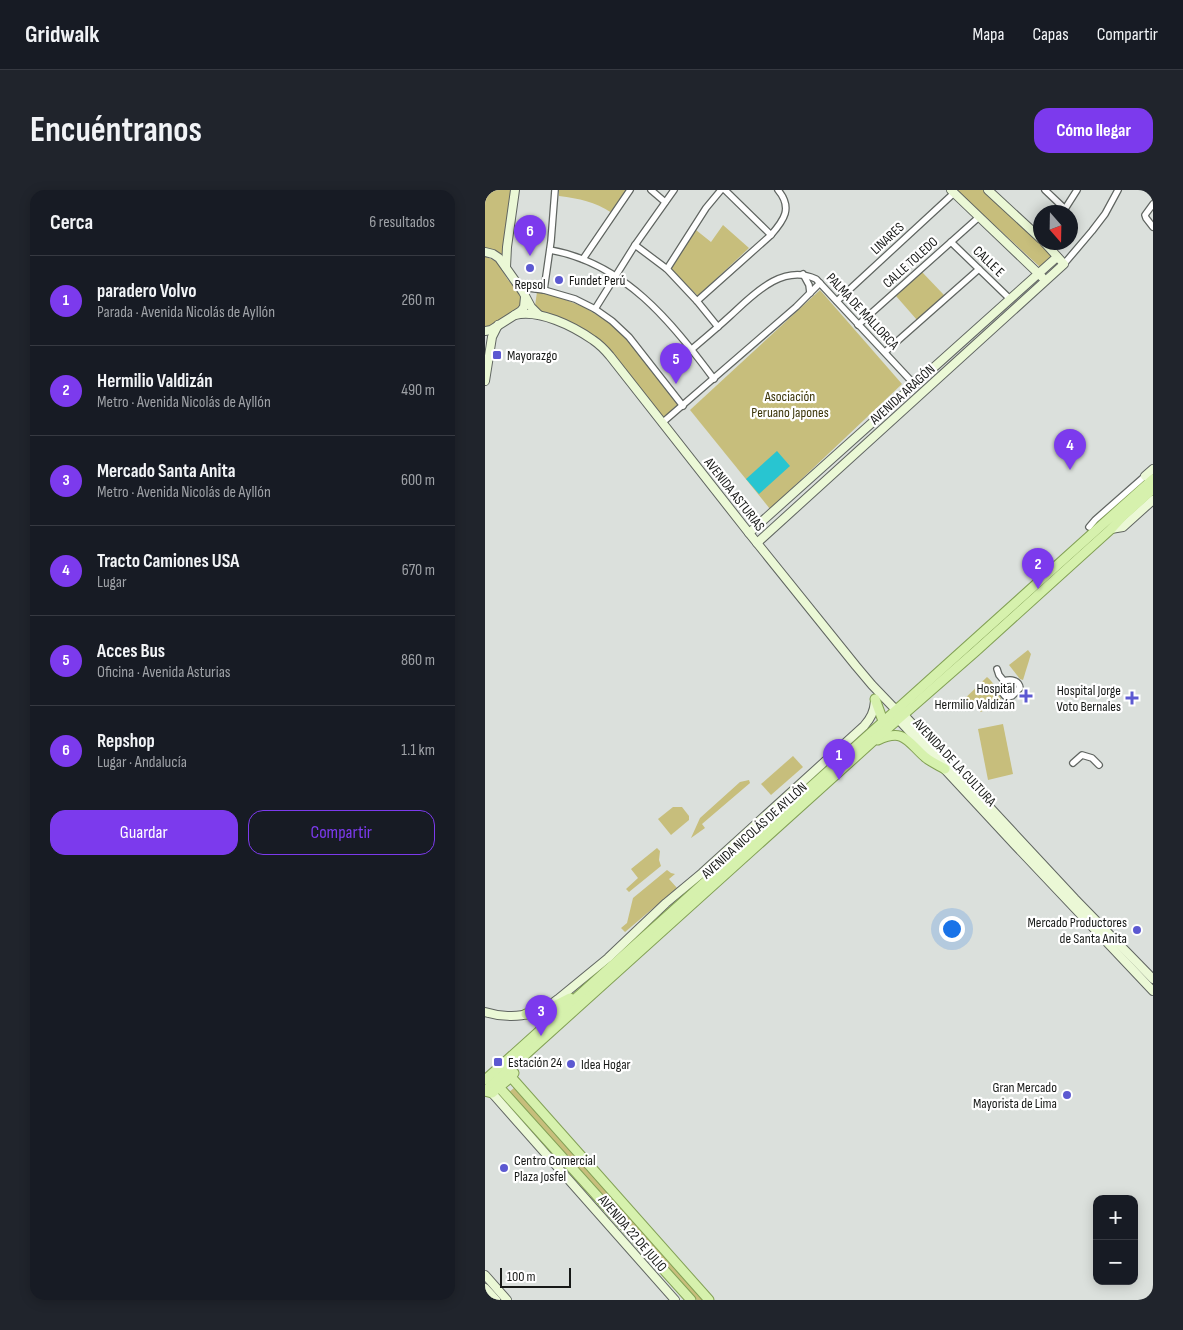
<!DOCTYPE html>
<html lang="es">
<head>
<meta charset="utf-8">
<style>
  body { margin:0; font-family:"Sofia Sans Condensed",sans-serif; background:#20242c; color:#f1f3f6 }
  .controls { position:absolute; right:15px; bottom:15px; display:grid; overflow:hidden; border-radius:10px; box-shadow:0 2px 12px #0003 }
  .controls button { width:45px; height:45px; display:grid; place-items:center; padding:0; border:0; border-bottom:1px solid #363941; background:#171b24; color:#f1f3f6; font:25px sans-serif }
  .compass { position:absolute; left:548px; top:15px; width:45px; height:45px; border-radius:50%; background:#171b24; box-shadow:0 2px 12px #0003; rotate:160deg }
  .scale { position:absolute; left:15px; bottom:12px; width:71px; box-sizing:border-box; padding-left:5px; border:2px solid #171917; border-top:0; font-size:14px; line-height:18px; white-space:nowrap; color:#171917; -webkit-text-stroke:4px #fff; paint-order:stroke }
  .you { position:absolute; left:466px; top:738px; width:18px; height:18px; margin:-12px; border:4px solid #fff; border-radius:50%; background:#1a73e8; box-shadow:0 0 0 8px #1a73e833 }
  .badge { display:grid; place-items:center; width:32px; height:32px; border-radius:50%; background:#7c3aed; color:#fff; font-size:16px; font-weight:700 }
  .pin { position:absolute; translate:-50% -41px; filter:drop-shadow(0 1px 2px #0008) }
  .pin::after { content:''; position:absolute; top:26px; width:18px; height:15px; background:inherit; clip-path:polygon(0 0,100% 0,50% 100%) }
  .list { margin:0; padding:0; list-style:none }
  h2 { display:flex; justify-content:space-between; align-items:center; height:65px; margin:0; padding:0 20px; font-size:21px }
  h2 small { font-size:16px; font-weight:400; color:#9ea1a6 }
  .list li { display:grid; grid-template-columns:32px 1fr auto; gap:15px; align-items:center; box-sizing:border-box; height:90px; padding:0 20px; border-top:1px solid #363941 }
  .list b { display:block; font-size:19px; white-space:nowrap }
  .list p { margin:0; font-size:16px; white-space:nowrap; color:#9ea1a6 }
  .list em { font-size:16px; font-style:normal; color:#9ea1a6 }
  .actions { display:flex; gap:10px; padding:15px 20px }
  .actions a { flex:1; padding:11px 0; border:1px solid #7c3aed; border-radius:15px; text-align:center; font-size:18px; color:#7c3aed }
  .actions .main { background:#7c3aed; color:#fff }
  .map { position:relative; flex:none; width:668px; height:1110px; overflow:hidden; border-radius:15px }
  header { display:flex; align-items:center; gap:30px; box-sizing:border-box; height:70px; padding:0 25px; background:#171b24; border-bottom:1px solid #363941 }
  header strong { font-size:24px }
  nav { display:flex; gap:28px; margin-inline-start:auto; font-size:18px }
  .intro { display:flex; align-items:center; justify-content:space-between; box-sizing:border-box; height:120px; padding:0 30px }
  h1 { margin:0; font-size:35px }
  .button { padding:12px 22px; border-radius:15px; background:#7c3aed; color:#fff; font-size:18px; font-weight:700 }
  main { display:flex; gap:30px; padding:0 30px }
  aside { flex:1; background:#171b24; border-radius:15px; box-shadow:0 2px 12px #0003 }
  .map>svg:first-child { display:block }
  .green { fill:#c7be7c }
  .water { fill:#28c5d1 }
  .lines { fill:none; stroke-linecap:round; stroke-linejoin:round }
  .street-casing { stroke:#606561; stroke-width:8 }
  .secondary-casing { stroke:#606561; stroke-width:10 }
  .primary-casing { stroke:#82a055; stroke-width:11 }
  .street { stroke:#fff; stroke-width:5.5 }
  .secondary { stroke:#ebf8d6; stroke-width:8 }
  .primary { stroke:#d6f1ad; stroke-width:9 }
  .poi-dot { fill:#5c59d1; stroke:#fff; stroke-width:2 }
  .labels { text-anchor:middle; stroke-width:4.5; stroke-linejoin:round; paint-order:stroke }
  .street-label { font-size:14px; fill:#171917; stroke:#fff }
  .poi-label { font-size:14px; fill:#171917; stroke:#fff; text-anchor:start }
  .park-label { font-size:14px; fill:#3b3509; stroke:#fff }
</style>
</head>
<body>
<header>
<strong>Gridwalk</strong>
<nav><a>Mapa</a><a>Capas</a><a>Compartir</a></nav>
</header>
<div class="intro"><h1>Encuéntranos</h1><a class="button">Cómo llegar</a></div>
<main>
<aside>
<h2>Cerca<small>6 resultados</small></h2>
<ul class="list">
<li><span class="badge">1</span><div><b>paradero Volvo</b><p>Parada · Avenida Nicolás de Ayllón</p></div><em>260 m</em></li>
<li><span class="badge">2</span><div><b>Hermilio Valdizán</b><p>Metro · Avenida Nicolás de Ayllón</p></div><em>490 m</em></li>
<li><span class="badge">3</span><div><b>Mercado Santa Anita</b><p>Metro · Avenida Nicolás de Ayllón</p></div><em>600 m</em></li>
<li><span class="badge">4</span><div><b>Tracto Camiones USA</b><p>Lugar</p></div><em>670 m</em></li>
<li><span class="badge">5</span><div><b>Acces Bus</b><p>Oficina · Avenida Asturias</p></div><em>860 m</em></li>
<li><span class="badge">6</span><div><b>Repshop</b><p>Lugar · Andalucía</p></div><em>1.1 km</em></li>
</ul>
<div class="actions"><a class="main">Guardar</a><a>Compartir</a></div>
</aside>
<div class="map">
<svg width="668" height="1110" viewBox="0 0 668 1110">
  <rect width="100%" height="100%" fill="#dbe0dc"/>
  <g class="green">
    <path d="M0,0H28L20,65H15L0,58Z"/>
    <path d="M74,0H141L127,23C109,11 95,9 74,6Z"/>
    <path d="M471,0H499L552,48L568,68L555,77Z"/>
    <path d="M238,35L264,58L213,106L186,79L211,40L226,52Z"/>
    <path d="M0,66L12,72L23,90L36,102V115L34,119L0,138Z"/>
    <path d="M437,82L459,105L432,130L411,106Z"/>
    <path d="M335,100L417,194L285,319L205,220Z"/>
    <path d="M52,102L73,107L99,117L128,135L143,149L195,216L179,229L123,159L55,121L50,116Z"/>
    <path d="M543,460L546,464L538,490L535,489L524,475Z"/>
    <path d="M502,487C509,493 513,500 516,509L496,522L486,513L482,516L469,519Z"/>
    <path d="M518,534L528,584L503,590L493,539Z"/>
    <path d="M308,566L318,577L286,605L276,594Z"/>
    <path d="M264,590L265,593L217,634L220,638L206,648L215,628L255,592Z"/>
    <path d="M188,617H197L204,626V630L186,645L173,629Z"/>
    <path d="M172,658L175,661L174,670L176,676L144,702L141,699L153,688L146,679Z"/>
    <path d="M182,680L186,683L190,684L184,689L192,698L140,742L136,738L142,733L148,708Z"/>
    <path d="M29,898L221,1110H212L24,902Z"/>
  </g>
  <path class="water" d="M292,261L305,276L274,304L261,289Z"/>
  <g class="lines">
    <g class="street-casing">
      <g id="street">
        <path d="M166,0L180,12"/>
        <path d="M240,0L286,45"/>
        <path d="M560,0L580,19"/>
        <path d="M668,14L660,25L661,28L668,37"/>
        <path d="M578,22L592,0"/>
        <path d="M466,52L525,109"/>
        <path d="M150,55L182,79L212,111L233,137"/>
        <path d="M65,60C139,73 186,131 229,189"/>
        <path d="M98,69L145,0"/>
        <path d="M579,74L607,41L620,24L633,0"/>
        <path d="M182,79L221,18L236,0"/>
        <path d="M318,84L324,95L325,103"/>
        <path d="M35,97L59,100L90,109L110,119L127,131L144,147L198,216"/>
        <path d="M59,100L66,51L70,0"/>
        <path d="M212,111L286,45C299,30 308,18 293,0"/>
        <path d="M352,111L469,3"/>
        <path d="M110,119L150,55L189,0"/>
        <path d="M373,135L494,27"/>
        <path d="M207,159C220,148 232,138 245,126C268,105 297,73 331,89L429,194"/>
        <path d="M400,162L494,79"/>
        <path d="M177,233L311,117L335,93"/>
        <path d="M604,337L610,330L660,286"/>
        <path d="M512,479L514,485L519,491C526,489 534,490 535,498L527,506L521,507C515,502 516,497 519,491"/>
        <path d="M588,573L597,565L607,568L614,575"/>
      </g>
    </g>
    <g class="secondary-casing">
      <g id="secondary">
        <path d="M466,0L557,87"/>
        <path d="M503,0L556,49"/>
        <path d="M0,62L8,64L14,68L38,102L46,117L54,125"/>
        <path d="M21,77L22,57L30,0"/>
        <path d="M30,125C54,119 88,136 108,150C114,154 120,160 125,166L264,343L371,476L387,495L411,520L418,524L590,709L668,789"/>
        <path d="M0,141L6,140L36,121L39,117L40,107"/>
        <path d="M0,191L7,147L13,135"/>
        <path d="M660,286L668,279"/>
        <path d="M626,339L638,337L668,310"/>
        <path d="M264,343L572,67"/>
        <path d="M272,353L579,74L559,52"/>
        <path d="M412,524L413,529L530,655L668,801"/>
        <path d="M65,815L73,809L123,768L181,713L217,683L379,536C386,528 389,522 390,511"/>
        <path d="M0,822C13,826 32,828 45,823"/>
        <path d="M7,903L190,1110"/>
        <path d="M0,1085L22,1110"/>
        <path d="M0,1098L11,1110"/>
      </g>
    </g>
    <g class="primary-casing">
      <g id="primary">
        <path d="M390,509L398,531"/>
        <path d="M393,550C419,538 422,551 440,567C446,572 453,575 460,579"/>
        <path d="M41,824L61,820L85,808"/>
        <path d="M26,887L224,1110"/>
        <path d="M0,890L668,289"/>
        <path d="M14,897L206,1110"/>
        <path d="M0,901L386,553L491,461L626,339L637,327L668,299"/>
        <path d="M0,901L7,903L26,887L29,883"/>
      </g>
    </g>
    <use href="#street" class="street"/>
    <use href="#secondary" class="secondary"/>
    <use href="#primary" class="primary"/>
  </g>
  <g class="poi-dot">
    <circle cx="45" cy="78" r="5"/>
    <circle cx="74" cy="90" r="5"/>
    <rect x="7" y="160" width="10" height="10" rx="2.5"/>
    <path d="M538.5 498.5h5v5h5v5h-5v5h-5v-5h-5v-5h5z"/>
    <path d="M644.5 500.5h5v5h5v5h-5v5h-5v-5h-5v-5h5z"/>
    <circle cx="652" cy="740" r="5"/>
    <rect x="8" y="867" width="10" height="10" rx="2.5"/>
    <circle cx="86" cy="874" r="5"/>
    <circle cx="582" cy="905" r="5"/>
    <circle cx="19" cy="978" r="5"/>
  </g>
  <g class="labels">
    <g class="street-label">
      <text transform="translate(402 48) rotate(-43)" y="5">LINARES</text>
      <text transform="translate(504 71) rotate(44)" y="5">CALLE E</text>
      <text transform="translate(425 72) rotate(-42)" y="5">CALLE TOLEDO</text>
      <text transform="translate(378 121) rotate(47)" y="5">PALMA DE MALLORCA</text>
      <text transform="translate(417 204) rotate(-42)" y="5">AVENIDA ARAGÓN</text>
      <text transform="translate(250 304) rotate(52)" y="5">AVENIDA ASTURIAS</text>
      <text transform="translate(470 572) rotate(47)" y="5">AVENIDA DE LA CULTURA</text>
      <text transform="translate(269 640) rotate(-42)" y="5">AVENIDA NICOLÁS DE AYLLÓN</text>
      <text transform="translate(148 1043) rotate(49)" y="5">AVENIDA 22 DE JULIO</text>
    </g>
    <g class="poi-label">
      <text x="84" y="95">Fundet Perú</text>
      <text x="45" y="99" text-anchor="middle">Repsol</text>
      <text x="22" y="170">Mayorazgo</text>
      <text x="530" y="503" text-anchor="end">Hospital<tspan x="530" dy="16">Hermilio Valdizán</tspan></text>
      <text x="636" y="505" text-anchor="end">Hospital Jorge<tspan x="636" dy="16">Voto Bernales</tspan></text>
      <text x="642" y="737" text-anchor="end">Mercado Productores<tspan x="642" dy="16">de Santa Anita</tspan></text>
      <text x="23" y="877">Estación 24</text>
      <text x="96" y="879">Idea Hogar</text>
      <text x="572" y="902" text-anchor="end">Gran Mercado<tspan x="572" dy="16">Mayorista de Lima</tspan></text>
      <text x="29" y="975">Centro Comercial<tspan x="29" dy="16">Plaza Josfel</tspan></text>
    </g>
    <g class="park-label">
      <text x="305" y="211">Asociación<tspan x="305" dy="16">Peruano Japones</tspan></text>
    </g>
  </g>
</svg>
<div class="controls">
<button>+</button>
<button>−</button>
</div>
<svg class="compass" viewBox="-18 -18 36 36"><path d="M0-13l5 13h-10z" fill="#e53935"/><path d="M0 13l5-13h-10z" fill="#9ea1a6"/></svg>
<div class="scale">100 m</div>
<div class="you"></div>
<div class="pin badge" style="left:354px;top:590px">1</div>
<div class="pin badge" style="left:553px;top:399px">2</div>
<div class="pin badge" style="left:56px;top:846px">3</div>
<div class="pin badge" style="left:585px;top:280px">4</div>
<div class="pin badge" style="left:191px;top:194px">5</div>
<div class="pin badge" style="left:45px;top:66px">6</div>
</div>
</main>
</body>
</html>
